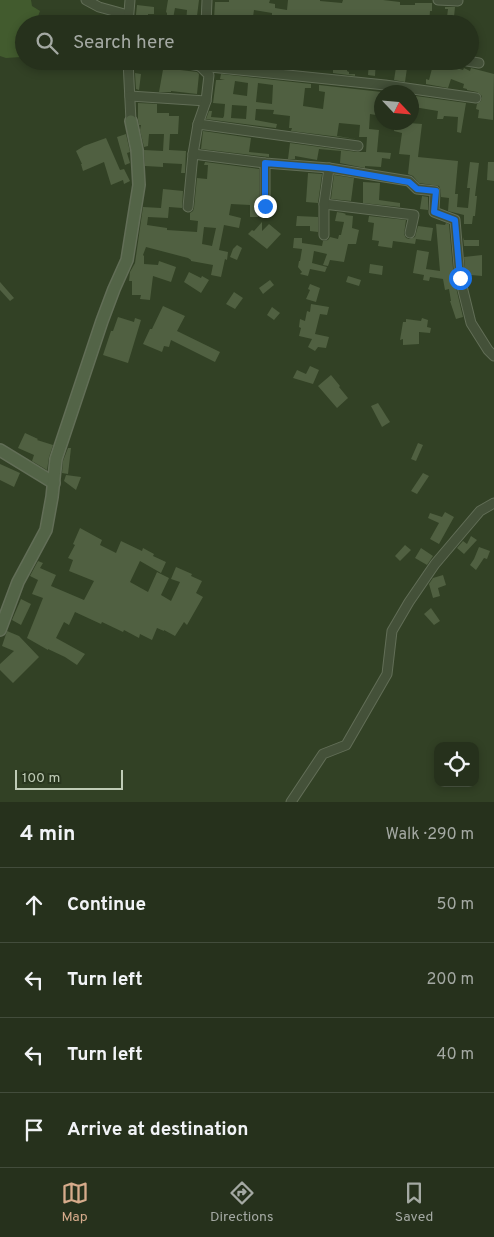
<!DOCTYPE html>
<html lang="en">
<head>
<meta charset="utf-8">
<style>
  body { margin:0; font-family:Overpass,sans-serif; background:#2e3925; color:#f1f3f6 }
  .controls { position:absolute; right:15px; bottom:15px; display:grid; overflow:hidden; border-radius:10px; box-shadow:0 2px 8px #0003 }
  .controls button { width:45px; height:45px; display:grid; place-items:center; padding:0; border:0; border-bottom:1px solid #424c3b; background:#26311c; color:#f1f3f6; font:25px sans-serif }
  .compass { position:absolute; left:374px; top:85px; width:45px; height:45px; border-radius:50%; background:#26311c; box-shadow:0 2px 8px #0003; rotate:116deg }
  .scale { position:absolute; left:15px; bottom:12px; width:108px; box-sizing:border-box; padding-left:5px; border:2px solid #bfcbb6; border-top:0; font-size:14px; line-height:18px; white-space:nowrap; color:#bfcbb6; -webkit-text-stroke:4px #29361e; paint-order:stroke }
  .stop { position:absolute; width:15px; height:15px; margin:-11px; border:4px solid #1a73e8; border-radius:50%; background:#fff }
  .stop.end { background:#1a73e8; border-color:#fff; box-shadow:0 1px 5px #0008 }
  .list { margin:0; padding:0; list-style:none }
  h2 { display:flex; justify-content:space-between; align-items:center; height:65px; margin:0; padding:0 20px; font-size:21px }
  h2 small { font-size:16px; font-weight:400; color:#a4a9a3 }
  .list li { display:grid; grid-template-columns:32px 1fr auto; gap:15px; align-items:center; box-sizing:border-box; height:75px; padding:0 20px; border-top:1px solid #424c3b }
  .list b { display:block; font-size:19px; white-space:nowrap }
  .list em { font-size:16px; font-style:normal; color:#a4a9a3 }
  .icon { flex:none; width:28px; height:28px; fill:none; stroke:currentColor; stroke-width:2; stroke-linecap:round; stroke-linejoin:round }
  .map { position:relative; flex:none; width:494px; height:802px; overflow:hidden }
  .search { position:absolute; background:#26311c; box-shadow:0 2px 8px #0003; left:15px; right:15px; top:15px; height:55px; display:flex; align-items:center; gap:12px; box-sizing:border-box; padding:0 18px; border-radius:28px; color:#a4a9a3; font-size:19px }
  .sheet { height:365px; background:#26311c }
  nav { display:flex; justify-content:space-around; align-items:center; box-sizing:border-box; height:70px; border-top:1px solid #424c3b; background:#26311c; font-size:14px; color:#a4a9a3 }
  nav a { display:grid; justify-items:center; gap:2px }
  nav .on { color:#d6ab8b }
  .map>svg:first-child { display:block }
  .water { fill:#425b2e }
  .building { fill:#506041; fill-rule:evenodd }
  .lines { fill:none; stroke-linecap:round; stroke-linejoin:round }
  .street-casing { stroke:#626e57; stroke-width:11 }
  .secondary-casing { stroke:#626e57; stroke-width:14 }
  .street { stroke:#445139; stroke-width:9 }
  .secondary { stroke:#536447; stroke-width:11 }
  .route { stroke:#1a73e8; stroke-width:6 }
</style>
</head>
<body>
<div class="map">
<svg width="494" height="802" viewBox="0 0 494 802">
  <rect width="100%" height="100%" fill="#324125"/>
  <path class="water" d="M0,0H31L32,6L40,11L35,24H24V49L21,57L6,58L0,56Z"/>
  <g class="building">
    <path d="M168,0H199L196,24H186L187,10L175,8L172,24H167V13L166,12Z"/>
    <path d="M229,0H270L269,3L275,4V8L287,10L288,0H320V1L342,3L343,0H383L400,2V5H415V3H432V11H430L429,24H403V18L389,17V24L361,22V24H349V21L339,20L338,24H274L275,17H272V13L254,10L252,24H223V19H214L215,2H229Z"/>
    <path d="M137,5L154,7V14H148V24H135Z"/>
    <path d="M445,7H455L454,17H447L448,9H445Z"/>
    <path d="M250,61H286L285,68L250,65Z"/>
    <path d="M320,61H348L347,71L349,72V74H355V76L333,73V70L309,69L310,63L320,64Z"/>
    <path d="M369,61H376L375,76L368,75Z"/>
    <path d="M397,61H408L405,82L394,80Z"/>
    <path d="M434,61L463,70L464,68L470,71L471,68L494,74L493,120L478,118L479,110L476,109L477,104L481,101L482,96L477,92L467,90V89L463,88L464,84L451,79L448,88L426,84V79L429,80Z"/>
    <path d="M164,64L172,68V69L197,72L199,74L197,94L171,91V92H159Z"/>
    <path d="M135,73L141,74L139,90L136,89Z"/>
    <path d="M221,74L311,84V88H305L303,106L323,109L325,92L319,91V85L382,92V116L370,114L369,129L379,130L377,152L391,153L390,159L382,158L381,167L365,166V168L340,163L341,151L319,149L317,160L295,156V159H288L290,143L357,152H366L367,137H359L360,125L339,123L337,136L356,139L291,131L292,128H289L290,116L273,114L274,110L256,109L255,120L277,124L276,128L206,119L209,111H212L211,117L223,118L224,116L225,104L213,103L216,80H225L220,79ZM235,81L248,83L247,96L233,94ZM258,83L273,85L272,104L256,102ZM232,105L247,106L246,119L231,118Z"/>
    <path d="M416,96L466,103L461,133L457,132L458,117L444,116L443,119H437L438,111L414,107Z"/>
    <path d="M138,103L157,104V113H169V116H179L178,134H170L169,150L186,151L185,173H181L182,164L163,163V167L145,166L144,150L163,151L164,134H149L148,146L144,147L140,130L141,125H139L138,119Z"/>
    <path d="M395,122L422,124L418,157L458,161L455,194H458L457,207L468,208L470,188H467L470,162L479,163L475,196H477L475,216H473L472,224H464V215L448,211L449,198L441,197V191L439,186L419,183L413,176L408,174L410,155L399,154L402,133L394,131Z"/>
    <path d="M203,131L251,138L249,152L269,154V157L201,149Z"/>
    <path d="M126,134L130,152L127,153L130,163L125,165L117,137Z"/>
    <path d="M106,138L120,170L124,169L130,181L124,184L123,180L111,185L104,162L83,171L81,164H82L76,151L84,146Z"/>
    <path d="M205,162L259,169V206L261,212H258V217H250V205L231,204L229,215L241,218L239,228L224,225L219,250L228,252L227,260L225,259L221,277L211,275L213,265L191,261V260L188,258L146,247L143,255L144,256V264L158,265L159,261L176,267L171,282L153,276L150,300L140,299L141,295H132V281H129L130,272L135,263L143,207L161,208L163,189L183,191L182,208L169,207L168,218L148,217L147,225L167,228V230L197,232L198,221L190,220V213L193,211L194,208L197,178L207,179L208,165H204ZM204,227L216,228L212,246L202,244Z"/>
    <path d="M488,162H494V181L487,180Z"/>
    <path d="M308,173L322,174L318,203L306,202Z"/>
    <path d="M334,175L354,178L351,201L331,199Z"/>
    <path d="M363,182L380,183L379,200L400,203V207L363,203Z"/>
    <path d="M422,196L428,197V210L420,209Z"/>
    <path d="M337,212L343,213L346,214L345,215L353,216L352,228L359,230L356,244H348L344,262L330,260L328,266L323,265L327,254L314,251L312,263L327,267L325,272L310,269L308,276L300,274L302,272L298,267L299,261H300L302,249L293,248L294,238H302V243L322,246L323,241L328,240L330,237L338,239L339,235H341L344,222L335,221Z"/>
    <path d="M297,216L318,217V232L310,231V226H296Z"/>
    <path d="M369,216L406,220L404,234L406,238L409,239L415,237L418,226L433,228L431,241L416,239L415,244L393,241L392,248L378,246L379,241L372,240L374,223L368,222Z"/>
    <path d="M262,222V231L269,224L281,234L267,249L248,234L252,230L254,231Z"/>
    <path d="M446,223L449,224L454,279L463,317L456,319L450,301H451L449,289L445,290L443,279L430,277L429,281L423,280L424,275L413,273L417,250L429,252L426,269L440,271L436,224L445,225Z"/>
    <path d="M463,237L464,240H479V246H464Z"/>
    <path d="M237,245L242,248L237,260L230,257L233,249Z"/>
    <path d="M482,255V276L471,275V276L466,277L464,257Z"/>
    <path d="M370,264L383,266L382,275L369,273Z"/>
    <path d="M189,272L201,278L202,276L209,280L201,293L184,282Z"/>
    <path d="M348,276L361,280L359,286L346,282Z"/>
    <path d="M270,280L274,285L263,294L259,288Z"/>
    <path d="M0,282L14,298L10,301L0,290Z"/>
    <path d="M310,284L320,288L316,302L306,299L310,290L308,289Z"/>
    <path d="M234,292L243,298L235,309L226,304Z"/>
    <path d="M311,304L329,307L327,315L320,314L315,334L329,337L326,348L318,347L315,351L308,347L312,339L299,336L301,328L299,327L300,319L305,321L307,311L310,312Z"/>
    <path d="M163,306L185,316L177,331L220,352L215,362L171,340L169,347L164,346L162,352L143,344L150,329H152Z"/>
    <path d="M272,307L280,313L274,320L267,315Z"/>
    <path d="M118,317L134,322L135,318L141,320L128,363L103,355L111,331H113Z"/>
    <path d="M422,318L428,320L427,327L431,328L430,333L419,332V344L403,345V339L400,340L403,322H406V319L421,321Z"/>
    <path d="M310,366L319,370L313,384L293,378L297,370L306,374Z"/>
    <path d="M331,375L340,386L339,387L348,398L337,408L318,386Z"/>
    <path d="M378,403L390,422L382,427L371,406Z"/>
    <path d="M25,433L38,439L37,440L53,445L49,457L47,470L32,461L34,455L18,448Z"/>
    <path d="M418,443L423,445L416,461L411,459Z"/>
    <path d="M68,448H71L68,474L62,473L63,461Z"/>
    <path d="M0,464L20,473L14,487L0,480Z"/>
    <path d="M423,473L429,476L417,494L411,491Z"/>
    <path d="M66,475L81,477L76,490L64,481Z"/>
    <path d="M445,512L454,517L439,544L430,539L439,523L428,518L430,513L442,517Z"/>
    <path d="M80,528L102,540L100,545L116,553L121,541L142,551L143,548L154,554L153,556L166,562L161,573L140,561L130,582L148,592L157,572L169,578L161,595L171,601L180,582L171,579L176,567L192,574L191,576L202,581L196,593L203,597L187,625L184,622L175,636L164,630V631L157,628L152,640L140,634L139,638L124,630L123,632L102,622L101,624L75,612L69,625L64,622L56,638L85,654L77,665L65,657L48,649V650L27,638L43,598L32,594L38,580L30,576L38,561L43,563L40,568L56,575L51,586L84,600L94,581L69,571L73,560L68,558L75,545L73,544Z"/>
    <path d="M471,536L477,540L464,554L457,548L463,541L467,544Z"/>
    <path d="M405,545L411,550L400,561L395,556Z"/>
    <path d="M479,547L490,551L487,559L484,558L476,570L470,565L474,559Z"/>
    <path d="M421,548L433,556L427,565L415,558Z"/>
    <path d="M443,575L446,585L438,588L440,596L433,598L429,584L433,578Z"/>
    <path d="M21,599L31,604L21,625L12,620Z"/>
    <path d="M431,608L440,621L434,625L424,614Z"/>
    <path d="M7,631L19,636L39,657L13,683L0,670V664L14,651L2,646Z"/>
  </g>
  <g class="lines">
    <g class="street-casing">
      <g id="street">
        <path d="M86,0L99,7L128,15"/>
        <path d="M438,0L458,1"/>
        <path d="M128,24L130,0"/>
        <path d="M206,24L207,0"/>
        <path d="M128,61L131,121"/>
        <path d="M171,61L200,66L385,85L476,98"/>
        <path d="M467,61L479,63"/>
        <path d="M130,96L206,101"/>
        <path d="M198,124L358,146"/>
        <path d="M193,154L265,163L329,168L409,181L417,189L435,191L434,212L455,220L460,278L471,323L488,350L494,356"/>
        <path d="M324,204L414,215L410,233"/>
        <path d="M265,206V163"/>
        <path d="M188,207L193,154L198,124L206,101L209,75L200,66"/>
        <path d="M324,235V204L329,168"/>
        <path d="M291,802L323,754L346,745L387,674L392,631L409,602L435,564L480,511L494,503"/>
      </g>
    </g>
    <g class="secondary-casing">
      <g id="secondary">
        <path d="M0,450L54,483"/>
        <path d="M0,630L18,582L46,530L52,497L56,459L102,321L114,289L127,260L139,185L137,150L131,121"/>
      </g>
    </g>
    <use href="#street" class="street"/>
    <use href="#secondary" class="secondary"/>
  </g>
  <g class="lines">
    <path class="route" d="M265,206V163L329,168L409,182L417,189L436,191L434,212L455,220L460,278"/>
  </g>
</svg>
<div class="controls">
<button><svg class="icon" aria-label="locate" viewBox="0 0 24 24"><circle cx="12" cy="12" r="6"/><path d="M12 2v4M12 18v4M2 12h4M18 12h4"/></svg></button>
</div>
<svg class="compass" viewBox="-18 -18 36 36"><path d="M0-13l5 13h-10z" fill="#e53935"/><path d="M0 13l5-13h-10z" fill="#a4a9a3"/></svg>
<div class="scale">100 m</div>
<div class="stop" style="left:460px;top:278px"></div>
<div class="stop end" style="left:265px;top:206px"></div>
<div class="search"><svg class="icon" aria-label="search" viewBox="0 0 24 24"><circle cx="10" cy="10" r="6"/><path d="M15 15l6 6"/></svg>Search here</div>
</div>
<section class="sheet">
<h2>4 min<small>Walk · 290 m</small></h2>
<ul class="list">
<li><svg class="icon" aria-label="ahead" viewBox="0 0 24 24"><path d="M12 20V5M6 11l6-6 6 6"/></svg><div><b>Continue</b></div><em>50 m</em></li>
<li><svg class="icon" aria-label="left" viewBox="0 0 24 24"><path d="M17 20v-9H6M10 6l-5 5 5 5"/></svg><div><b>Turn left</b></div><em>200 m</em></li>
<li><svg class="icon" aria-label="left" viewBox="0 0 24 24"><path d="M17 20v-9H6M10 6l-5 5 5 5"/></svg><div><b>Turn left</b></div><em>40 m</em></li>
<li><svg class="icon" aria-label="arrive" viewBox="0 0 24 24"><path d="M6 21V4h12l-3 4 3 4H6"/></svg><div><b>Arrive at destination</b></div></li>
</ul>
</section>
<nav>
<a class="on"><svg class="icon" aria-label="map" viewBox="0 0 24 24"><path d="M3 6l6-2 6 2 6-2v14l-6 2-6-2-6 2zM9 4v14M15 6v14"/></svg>Map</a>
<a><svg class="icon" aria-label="directions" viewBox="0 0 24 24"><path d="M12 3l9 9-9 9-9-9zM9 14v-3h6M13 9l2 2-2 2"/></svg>Directions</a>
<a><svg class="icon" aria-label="saved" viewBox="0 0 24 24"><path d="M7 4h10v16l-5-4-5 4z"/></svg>Saved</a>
</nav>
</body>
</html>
